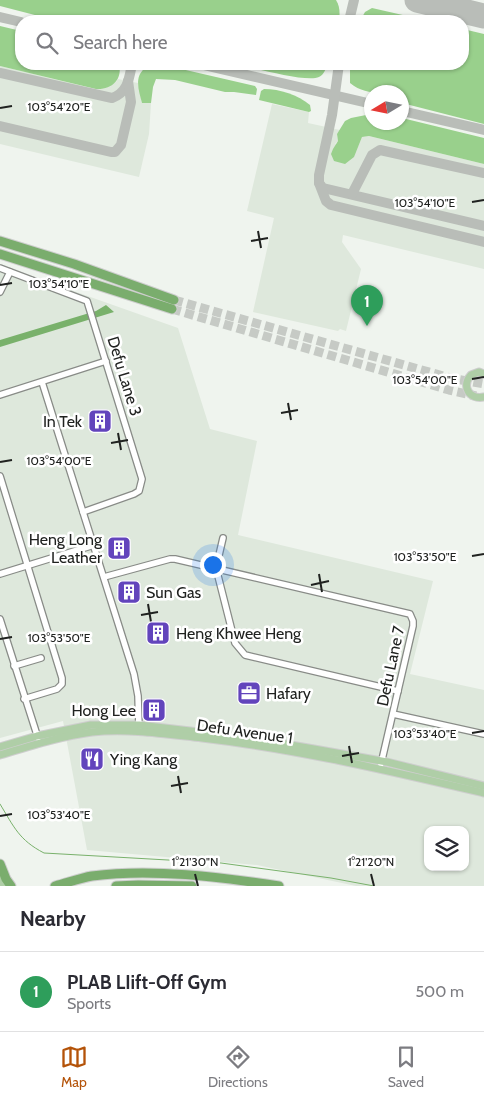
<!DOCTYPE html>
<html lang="en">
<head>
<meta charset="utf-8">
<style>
  body { margin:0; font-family:Cabin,sans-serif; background:#f7f7f7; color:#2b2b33 }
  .controls { position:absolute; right:15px; bottom:15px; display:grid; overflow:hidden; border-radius:10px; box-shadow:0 1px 4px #0004 }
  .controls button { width:45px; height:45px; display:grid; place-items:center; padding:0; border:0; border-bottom:1px solid #e1e1e2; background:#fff; color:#2b2b33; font:25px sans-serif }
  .compass { position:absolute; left:364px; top:85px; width:45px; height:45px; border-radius:50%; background:#fff; box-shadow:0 1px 4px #0004; rotate:260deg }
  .you { position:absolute; left:212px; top:564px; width:18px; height:18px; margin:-12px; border:4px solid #fff; border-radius:50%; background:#1a73e8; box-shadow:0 0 0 8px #1a73e833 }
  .badge { display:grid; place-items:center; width:32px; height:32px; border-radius:50%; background:#b45309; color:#fff; font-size:16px; font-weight:700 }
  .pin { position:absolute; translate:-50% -41px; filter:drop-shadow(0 1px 2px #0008) }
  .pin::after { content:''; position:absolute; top:26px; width:18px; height:15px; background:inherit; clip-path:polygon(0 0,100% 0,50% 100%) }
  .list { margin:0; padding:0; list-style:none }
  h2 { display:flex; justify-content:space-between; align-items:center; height:65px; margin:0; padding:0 20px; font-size:21px }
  h2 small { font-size:16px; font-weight:400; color:#7c7c81 }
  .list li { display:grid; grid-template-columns:32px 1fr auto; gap:15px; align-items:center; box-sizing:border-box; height:80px; padding:0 20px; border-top:1px solid #e1e1e2 }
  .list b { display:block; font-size:19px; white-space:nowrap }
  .list p { margin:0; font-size:16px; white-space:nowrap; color:#7c7c81 }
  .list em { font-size:16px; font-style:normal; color:#7c7c81 }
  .icon { flex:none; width:28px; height:28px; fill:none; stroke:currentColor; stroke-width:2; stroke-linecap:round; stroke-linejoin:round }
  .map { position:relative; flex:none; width:484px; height:886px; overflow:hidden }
  .search { position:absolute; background:#fff; box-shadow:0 1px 4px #0004; left:15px; right:15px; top:15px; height:55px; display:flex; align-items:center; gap:12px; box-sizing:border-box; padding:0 18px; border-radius:20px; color:#7c7c81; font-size:19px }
  .sheet { height:145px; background:#fff }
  nav { display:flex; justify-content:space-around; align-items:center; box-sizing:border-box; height:70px; border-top:1px solid #e1e1e2; background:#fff; font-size:14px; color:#7c7c81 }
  nav a { display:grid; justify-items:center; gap:2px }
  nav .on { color:#b45309 }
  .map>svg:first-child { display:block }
  .built { fill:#dee8dc; fill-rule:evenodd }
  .green { fill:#99d08c }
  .water { fill:#79b16b }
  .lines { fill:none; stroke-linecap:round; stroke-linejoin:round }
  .stream { stroke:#79b16b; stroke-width:1 }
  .taxiway { stroke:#b9bdb8; stroke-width:10 }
  .runway { stroke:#b9bdb8; stroke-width:25 }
  .highway-tunnel { stroke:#c6cac5; stroke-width:9; stroke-dasharray:9 4.5; stroke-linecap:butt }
  .minor-casing { stroke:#888b87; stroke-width:8 }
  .major-casing { stroke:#cecece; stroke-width:9 }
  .highway-casing { stroke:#cecece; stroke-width:11 }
  .minor { stroke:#fff; stroke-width:5.5 }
  .major { stroke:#afcea7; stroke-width:7 }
  .highway { stroke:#7aad6d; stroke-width:9 }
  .ticks { fill:none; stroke:#202220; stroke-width:2 }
  .labels { text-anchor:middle; stroke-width:5; stroke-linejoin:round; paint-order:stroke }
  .street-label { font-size:16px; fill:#202220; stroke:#fff }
  .poi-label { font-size:16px; fill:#202220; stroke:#fff; text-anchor:start }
  .ticks-label { font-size:12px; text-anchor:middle; fill:#202220; stroke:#fff; stroke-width:5; stroke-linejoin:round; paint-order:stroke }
</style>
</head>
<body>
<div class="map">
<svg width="484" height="886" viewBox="0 0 484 886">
  <rect width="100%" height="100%" fill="#eff4ee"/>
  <g class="built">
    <path d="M0,66L96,89L116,82L118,79L138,83L142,103H151L149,134L139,177L0,144Z"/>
    <path d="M272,104L309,112L308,123L340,130L337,134L338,141L335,144L356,151L362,137L369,136L484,164V269L343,235L342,242L361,269L346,331L340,329L338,331L253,312L274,218L247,211Z"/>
    <path d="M0,265L178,328L210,429L257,441L238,535L433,581L410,674L484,690V886H356L257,865L87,850L63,721L0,738ZM428,830H465V867H428Z"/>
  </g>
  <g class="green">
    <path d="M0,0H336C340,6 340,14 339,21H58L0,6Z"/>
    <path d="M372,8L429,21H360L365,12Z"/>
    <path d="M0,26L21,31V64H119C123,80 111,90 96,89L0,66Z"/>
    <path d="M463,29L484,34V124L402,103V92C382,92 366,96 350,83V64H463Z"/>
    <path d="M236,64H328C326,68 324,75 319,77C307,83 251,67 236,64Z"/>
    <path d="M159,67L177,68L255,86L257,89L256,95L234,92H225L175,80L156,79L153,87L151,103H142C139,91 134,78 144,69Z"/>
    <path d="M264,89C280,89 298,95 310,105L311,111L309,112L259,100L261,91Z"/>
    <path d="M371,114L372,122H402V118L484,138V164L369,136L362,137L354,157L345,164L334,161L331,154L333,149L338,141L337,134L345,121L351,118Z"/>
  </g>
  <path class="water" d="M106,305L114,312L0,347V340L96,311Z"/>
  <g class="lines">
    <path class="stream" d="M0,804C14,827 19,840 44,853L221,863L331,878L374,886"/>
    <g class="taxiway">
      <path d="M0,17L21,22"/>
      <path d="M349,21L354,0"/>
      <path d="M199,64L372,104"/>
      <path d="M339,64L332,115L319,175V183L323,188L484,226"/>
      <path d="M0,73L112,98C128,92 129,79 132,64"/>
      <path d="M402,111L484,130"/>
      <path d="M0,126L111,152H115L121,145L131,102L128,81"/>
      <path d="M319,183L326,201L331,205L484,242"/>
      <path d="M352,194L372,155L380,150L484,173"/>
    </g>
    <path class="runway" d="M417,0L484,16"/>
    <g class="highway-tunnel">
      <path d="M174,300L450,378L484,384"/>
      <path d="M172,309L449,390L476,396"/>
    </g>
    <g class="minor-casing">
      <g id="minor">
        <path d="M0,268L87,301L142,479L139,491L134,494L83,512"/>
        <path d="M0,292L10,272"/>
        <path d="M42,382L134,674L138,696L139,728"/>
        <path d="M0,395L106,361"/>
        <path d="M0,476L62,678V684L57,689L24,699"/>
        <path d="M223,538L216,568L235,643L245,655L398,691"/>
        <path d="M0,574L94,545"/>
        <path d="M104,577L170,559H175L410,614L413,621V626L381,764"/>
        <path d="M0,619L38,738"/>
        <path d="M14,666L41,658"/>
        <path d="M393,714L484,734"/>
      </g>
    </g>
    <g class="major-casing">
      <g id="major">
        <path d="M484,374L479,372L471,375C461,386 469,400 484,397"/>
        <path d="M0,747L37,736L91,725H139L250,738L314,749L387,762L484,786"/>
        <path d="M0,755C30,746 61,736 92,732C128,728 166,734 202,738C297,749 390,771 484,793"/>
        <path d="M0,878L2,886"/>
      </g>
    </g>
    <g class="highway-casing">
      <g id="highway">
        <path d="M0,241L74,264L174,300"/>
        <path d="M0,254L172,309"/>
        <path d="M0,864L6,879L11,886"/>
        <path d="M55,886C67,883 80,878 92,876C152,868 220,877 279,886"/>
        <path d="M116,886L138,885L192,886"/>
      </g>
    </g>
    <use href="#minor" class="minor"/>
    <use href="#major" class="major"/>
    <use href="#highway" class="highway"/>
  </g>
  <path class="ticks" d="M0,108L12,106M472,202L484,200M258,231L261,248M251,241L268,238M0,285L12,283M472,379L484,377M288,403L291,420M281,413L298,410M118,433L121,450M111,443L128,440M0,462L12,460M472,556L484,554M319,574L322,592M311,585L329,581M148,604L151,622M141,615L158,612M0,639L12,637M472,733L484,731M349,746L352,763M342,756L359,753M178,776L181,793M171,786L188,783M0,816L12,814M195,874L198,886M371,874L374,886"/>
  <defs>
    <g id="building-square" transform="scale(1.25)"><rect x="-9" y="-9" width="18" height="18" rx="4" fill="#6244bc" stroke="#fff"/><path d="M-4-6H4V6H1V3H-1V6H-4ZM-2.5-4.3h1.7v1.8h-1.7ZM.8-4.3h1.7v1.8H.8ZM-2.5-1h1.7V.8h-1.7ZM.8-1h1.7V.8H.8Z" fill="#fff"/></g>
    <g id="office-square" transform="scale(1.25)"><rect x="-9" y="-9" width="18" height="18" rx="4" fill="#6244bc" stroke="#fff"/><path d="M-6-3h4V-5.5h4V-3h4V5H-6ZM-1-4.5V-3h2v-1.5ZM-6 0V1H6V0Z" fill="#fff"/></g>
    <g id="restaurant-square" transform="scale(1.25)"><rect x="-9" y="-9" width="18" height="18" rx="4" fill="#6244bc" stroke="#fff"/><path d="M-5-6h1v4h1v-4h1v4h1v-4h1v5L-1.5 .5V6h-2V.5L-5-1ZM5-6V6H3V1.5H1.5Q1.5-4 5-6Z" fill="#fff"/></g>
  </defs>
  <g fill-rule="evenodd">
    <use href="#building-square" x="100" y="421"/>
    <use href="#building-square" x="119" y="548"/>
    <use href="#building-square" x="129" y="592"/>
    <use href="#building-square" x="158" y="633"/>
    <use href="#office-square" x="249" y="693"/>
    <use href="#building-square" x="154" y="710"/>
    <use href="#restaurant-square" x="92" y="759"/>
  </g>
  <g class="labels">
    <g class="street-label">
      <text transform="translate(125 376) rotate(73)" y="6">Defu Lane 3</text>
      <text transform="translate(390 666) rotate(-78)" y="6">Defu Lane 7</text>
      <text transform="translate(245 731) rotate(8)" y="6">Defu Avenue 1</text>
    </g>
    <g class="poi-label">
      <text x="82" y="427" text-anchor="end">In Tek</text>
      <text x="102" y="545" text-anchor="end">Heng Long<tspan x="102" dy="18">Leather</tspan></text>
      <text x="146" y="598">Sun Gas</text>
      <text x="176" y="639">Heng Khwee Heng</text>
      <text x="266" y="699">Hafary</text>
      <text x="136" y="716" text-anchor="end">Hong Lee</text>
      <text x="110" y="765">Ying Kang</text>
    </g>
  </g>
  <g class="ticks-label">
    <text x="59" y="111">103°54'20"E</text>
    <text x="425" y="207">103°54'10"E</text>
    <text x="59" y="288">103°54'10"E</text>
    <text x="425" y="384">103°54'00"E</text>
    <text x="59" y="465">103°54'00"E</text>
    <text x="425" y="561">103°53'50"E</text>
    <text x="59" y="642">103°53'50"E</text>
    <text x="425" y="738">103°53'40"E</text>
    <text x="59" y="819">103°53'40"E</text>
    <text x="195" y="866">1°21'30"N</text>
    <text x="371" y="866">1°21'20"N</text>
  </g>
</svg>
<div class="controls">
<button><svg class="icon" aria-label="layers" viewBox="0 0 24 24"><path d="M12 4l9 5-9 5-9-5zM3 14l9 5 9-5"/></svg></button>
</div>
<svg class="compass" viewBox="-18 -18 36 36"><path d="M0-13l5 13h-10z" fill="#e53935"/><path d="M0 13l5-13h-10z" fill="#7c7c81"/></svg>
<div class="you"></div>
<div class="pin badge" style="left:367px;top:326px;background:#2e9e5b">1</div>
<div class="search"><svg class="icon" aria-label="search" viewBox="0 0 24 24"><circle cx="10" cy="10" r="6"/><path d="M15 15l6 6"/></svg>Search here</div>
</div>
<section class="sheet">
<h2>Nearby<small></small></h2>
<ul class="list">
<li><span class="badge" style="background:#2e9e5b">1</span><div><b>PLAB LIift-Off Gym</b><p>Sports</p></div><em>500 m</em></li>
</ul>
</section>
<nav>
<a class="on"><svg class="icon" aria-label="map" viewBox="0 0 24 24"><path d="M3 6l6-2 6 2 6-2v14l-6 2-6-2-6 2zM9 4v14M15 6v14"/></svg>Map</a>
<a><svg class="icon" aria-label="directions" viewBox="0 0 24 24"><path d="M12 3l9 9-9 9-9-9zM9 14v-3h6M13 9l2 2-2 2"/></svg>Directions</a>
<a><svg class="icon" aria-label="saved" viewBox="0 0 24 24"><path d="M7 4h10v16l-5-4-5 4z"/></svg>Saved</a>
</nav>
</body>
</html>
